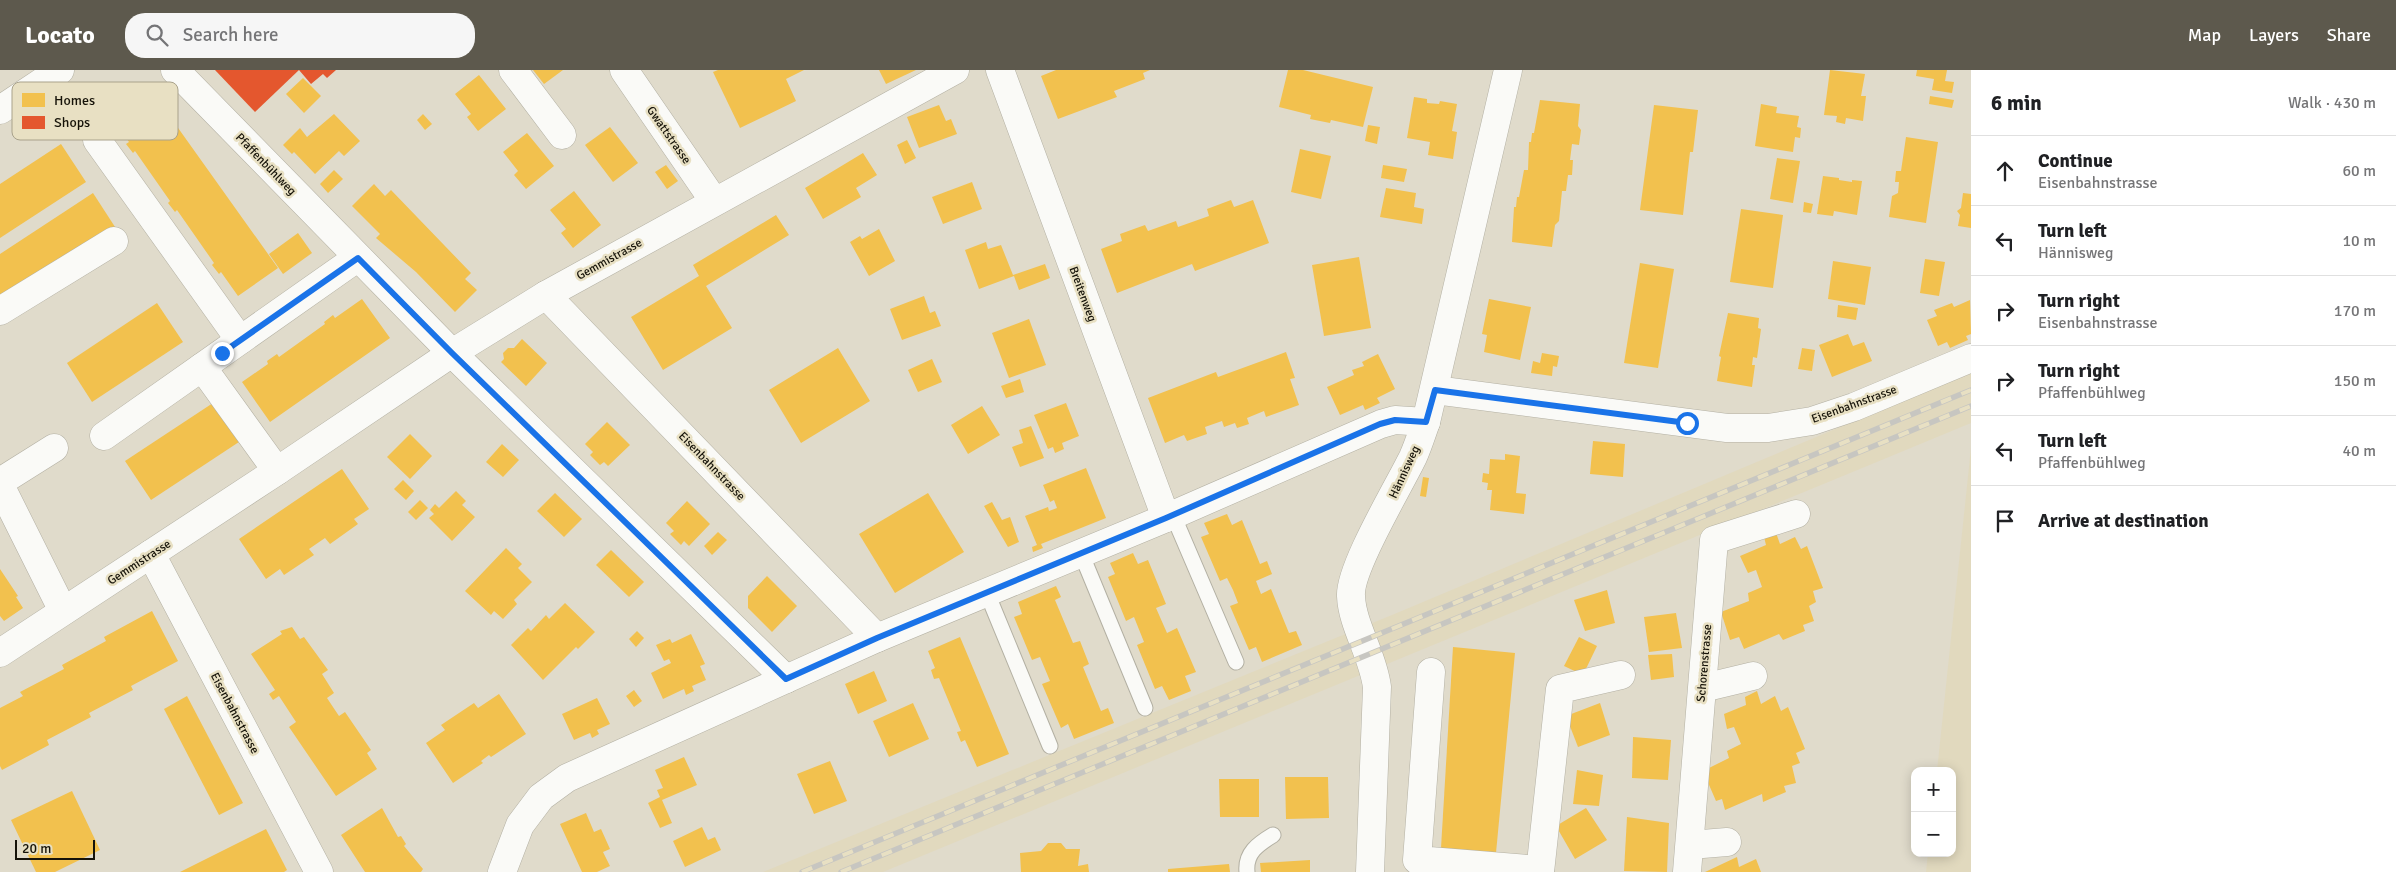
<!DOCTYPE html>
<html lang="en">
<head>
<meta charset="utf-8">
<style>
  body { margin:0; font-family:Signika,sans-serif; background:#f6f6f6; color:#202124 }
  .controls { position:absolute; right:15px; bottom:15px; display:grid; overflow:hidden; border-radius:10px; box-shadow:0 2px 12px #0003 }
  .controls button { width:45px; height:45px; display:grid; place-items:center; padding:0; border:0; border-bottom:1px solid #e0e0e0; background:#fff; color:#202124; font:25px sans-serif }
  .scale { position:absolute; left:15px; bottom:12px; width:80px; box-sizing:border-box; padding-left:5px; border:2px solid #161309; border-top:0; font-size:14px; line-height:18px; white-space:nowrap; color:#161309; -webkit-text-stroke:4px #e8e0c3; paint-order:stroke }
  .stop { position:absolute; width:15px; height:15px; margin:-11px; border:4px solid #1a73e8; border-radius:50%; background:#fff }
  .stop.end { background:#1a73e8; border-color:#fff; box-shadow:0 1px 5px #0008 }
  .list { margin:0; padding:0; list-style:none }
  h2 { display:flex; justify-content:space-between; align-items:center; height:65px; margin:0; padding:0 20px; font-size:21px }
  h2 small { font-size:16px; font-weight:400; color:#757577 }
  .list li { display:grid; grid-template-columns:32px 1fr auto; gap:15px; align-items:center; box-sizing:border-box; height:70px; padding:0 20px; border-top:1px solid #e0e0e0 }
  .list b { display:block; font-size:19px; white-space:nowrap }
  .list p { margin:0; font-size:16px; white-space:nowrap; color:#757577 }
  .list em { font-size:16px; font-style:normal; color:#757577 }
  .icon { flex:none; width:28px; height:28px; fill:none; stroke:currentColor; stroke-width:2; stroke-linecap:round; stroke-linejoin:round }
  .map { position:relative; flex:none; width:1971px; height:802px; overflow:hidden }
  header { display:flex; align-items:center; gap:30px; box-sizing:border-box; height:70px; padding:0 25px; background:#5d594d; color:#fff }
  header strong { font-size:24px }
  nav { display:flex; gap:28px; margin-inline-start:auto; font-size:18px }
  .search { width:350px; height:45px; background:#f6f6f6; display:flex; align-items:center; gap:12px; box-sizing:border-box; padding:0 18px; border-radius:20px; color:#757577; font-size:19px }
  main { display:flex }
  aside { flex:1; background:#fff }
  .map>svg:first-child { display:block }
  .built { fill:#e1d9be }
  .homes { fill:#f2c14e }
  .shops { fill:#e4572e }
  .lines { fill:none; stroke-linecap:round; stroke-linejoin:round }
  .lane-casing { stroke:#b3b0a3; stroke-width:17 }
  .street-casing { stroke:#b3b0a3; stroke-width:29 }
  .secondary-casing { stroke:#b3b0a3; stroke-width:29 }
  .primary-casing { stroke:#b3b0a3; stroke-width:29 }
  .lane { stroke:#fafaf7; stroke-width:15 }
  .street { stroke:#fafaf7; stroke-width:28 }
  .secondary { stroke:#fafaf7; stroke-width:28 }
  .primary { stroke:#fafaf7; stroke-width:28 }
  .rail-casing { stroke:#c7c6c1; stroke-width:5.5 }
  .rail { stroke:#e8e0c3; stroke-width:4; stroke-dasharray:11; stroke-linecap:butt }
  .route { stroke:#1a73e8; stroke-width:6 }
  .labels { text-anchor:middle; stroke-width:5; stroke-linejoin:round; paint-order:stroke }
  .street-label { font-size:12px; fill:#161309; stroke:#e8e0c3 }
  .key { fill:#e8e0c3; stroke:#a9a28b; stroke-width:1 }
  .key-label { font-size:14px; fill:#161309 }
</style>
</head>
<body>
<header>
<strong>Locato</strong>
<div class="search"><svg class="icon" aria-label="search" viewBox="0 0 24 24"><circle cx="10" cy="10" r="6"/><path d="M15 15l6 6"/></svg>Search here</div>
<nav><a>Map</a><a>Layers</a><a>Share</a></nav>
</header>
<main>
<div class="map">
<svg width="1971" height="802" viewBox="0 0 1971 802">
  <rect width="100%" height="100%" fill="#e0dbcb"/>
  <g class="built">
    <path d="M1971,302V353L1872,394L883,802H763L1392,545Z"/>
    <path d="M1971,378V802H1926L1928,783H1952V701H1937Z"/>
  </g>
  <g class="homes">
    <path d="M533,0H563L544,14Z"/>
    <path d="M718,0H804L786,9L796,31L740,58L713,2Z"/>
    <path d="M879,0H916L886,14Z"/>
    <path d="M1056,0H1150L1143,3L1145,9L1114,21L1117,27L1058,49L1041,6Z"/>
    <path d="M1288,0H1303L1373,17L1363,57L1331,50L1330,53L1310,49L1311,45L1279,37Z"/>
    <path d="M1830,0L1865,4L1861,26H1866L1863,51L1846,48L1845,54L1836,52L1837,46L1824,45Z"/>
    <path d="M1917,0H1947L1945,11L1954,12L1952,23L1932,20L1934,9L1916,6Z"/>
    <path d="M479,5L506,39L478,61L467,47L471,44L455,24Z"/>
    <path d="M303,8L321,26L304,43L286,24Z"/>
    <path d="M151,20L278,198L238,226L221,202L219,204L212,195L214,193L177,140L175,142L168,133L170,131L135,81L133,83L126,74L129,72L112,48L82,69L68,50L100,27L114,46Z"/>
    <path d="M1930,26L1954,30L1952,38L1929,34Z"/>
    <path d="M1414,27L1427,29V33L1439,34L1440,31L1457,34L1452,61L1457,62L1453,89L1428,85L1430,72L1407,68Z"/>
    <path d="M1540,30L1580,34L1578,56L1581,60L1579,75L1572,74L1570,90H1573L1572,105H1568L1566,121H1562L1559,151L1555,155L1552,177L1512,172L1514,137H1516L1517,127H1519L1524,100H1528L1529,72H1531L1532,63H1534Z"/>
    <path d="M1761,34L1777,37L1776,43L1799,46L1797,57L1801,58L1800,68L1795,67L1793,82L1755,76Z"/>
    <path d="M939,35L946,51L951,49L957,64L919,78L907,47Z"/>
    <path d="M1654,35L1698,40L1693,82H1690L1683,145L1640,140Z"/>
    <path d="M334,44L360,71L344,86L339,81L315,104L294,82L292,84L283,75L300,58L307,67Z"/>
    <path d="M423,44L432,54L425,60L417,50Z"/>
    <path d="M1368,55L1380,57L1377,74L1365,71Z"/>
    <path d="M610,57L638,93L613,112L585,75Z"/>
    <path d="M527,63L554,96L526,119L514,105L518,101L503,82Z"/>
    <path d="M1906,67L1938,72L1926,153L1889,147L1892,126L1898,123L1899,112H1895L1896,101H1901Z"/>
    <path d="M907,70L916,88L905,94L897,75Z"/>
    <path d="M61,74L86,112L0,168V114Z"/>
    <path d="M1300,79L1331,86L1321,129L1291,122Z"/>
    <path d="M863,83L877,105L856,118L861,127L823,149L805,118Z"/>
    <path d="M1777,88L1800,91L1793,133L1770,129Z"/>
    <path d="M666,95L678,111L667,119L655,102Z"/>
    <path d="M1383,95L1407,99L1404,112L1381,108Z"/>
    <path d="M334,100L343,109L328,123L320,114Z"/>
    <path d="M1823,106L1839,108V110L1852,112V110L1862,111L1857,145L1834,141L1833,146L1817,144Z"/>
    <path d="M972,112L982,139L943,154L932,127Z"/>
    <path d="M374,114L385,126L391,120L471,203L465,209L477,220L455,242L416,202L376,168L380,164L352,136Z"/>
    <path d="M1386,118L1416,123L1414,137L1424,139L1422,154L1380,147Z"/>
    <path d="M574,121L601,155L573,178L561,163L566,159L550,140Z"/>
    <path d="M93,123L117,160L0,237V184Z"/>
    <path d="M1963,123L1971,124V158L1958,156L1960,145L1957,141L1961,138Z"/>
    <path d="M1231,130L1234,137L1253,130L1269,173L1195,201L1192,194L1117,223L1101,179L1122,171L1120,164L1145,155L1148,161L1176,151L1178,157L1209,146L1207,139Z"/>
    <path d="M1804,132L1813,134L1811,143L1803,142Z"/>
    <path d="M1741,139L1783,145L1773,218L1730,212Z"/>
    <path d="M776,145L789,165L706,216L732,258L663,300L631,247L699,206L693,195Z"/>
    <path d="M879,159L895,191L869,206L850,172L860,166L862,169Z"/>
    <path d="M298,163L312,183L283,204L269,184Z"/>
    <path d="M986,172L988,179L1001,175L1013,205L1045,194L1050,208L1019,220L1014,206L979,219L965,180Z"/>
    <path d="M1359,187L1371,258L1324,266L1312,195Z"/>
    <path d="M1925,189L1945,192L1939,226L1920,223Z"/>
    <path d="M1833,191L1871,197L1865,235L1828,229Z"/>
    <path d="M1640,193L1674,199L1658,298L1624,293Z"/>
    <path d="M924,226L930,243L935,241L941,256L902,270L890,239Z"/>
    <path d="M362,229L390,268L270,352L242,312L268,294L267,291L277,284L279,287L325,254L324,252L333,245L335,248Z"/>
    <path d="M1489,229L1531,237L1520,290L1484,282L1487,265L1482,264Z"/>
    <path d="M1970,230L1971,264L1966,266L1968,270L1950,278L1947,272L1938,276L1927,250L1937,246L1934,240L1952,233L1954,237Z"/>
    <path d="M157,233L183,272L92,332L67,293Z"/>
    <path d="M1838,235L1858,238L1856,250L1837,247Z"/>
    <path d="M1728,243L1759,248L1758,258L1761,259L1757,288L1753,287L1752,295H1755L1752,317L1717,311L1721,287L1719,286Z"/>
    <path d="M1029,249L1046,295L1009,308L992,263Z"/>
    <path d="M1848,264L1853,276L1864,272L1872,291L1832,307L1819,275Z"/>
    <path d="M522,269L547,293L526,316L501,292L504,289L503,283L508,278H514Z"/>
    <path d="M838,278L870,331L801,373L769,320Z"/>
    <path d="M1802,278L1815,280L1812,301L1798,299Z"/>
    <path d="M1286,282L1295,308L1290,309L1299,335L1266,347L1264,341L1247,348L1249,354L1237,358L1235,353L1224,357L1222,351L1205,357L1207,364L1187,371L1184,365L1165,373L1148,328L1216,302L1218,307Z"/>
    <path d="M1542,283L1559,286L1557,297L1553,296L1552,306L1531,303L1533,291L1540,293Z"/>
    <path d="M1378,284L1395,319L1377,328L1380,333L1365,340L1363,335L1340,345L1327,317L1354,305L1352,300L1364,296L1362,292Z"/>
    <path d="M932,289L942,312L918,322L908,300Z"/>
    <path d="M1020,309L1024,322L1006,328L1001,316Z"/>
    <path d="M216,331L242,370L151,430L125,391Z"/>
    <path d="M1066,333L1079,366L1062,373L1064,379L1055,383L1053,377L1048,379L1034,345Z"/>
    <path d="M982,336L1000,365L968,384L951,355Z"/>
    <path d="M607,352L630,375L608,396L604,392L600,395L590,385L593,382L585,374Z"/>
    <path d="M1031,356L1044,388L1020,397L1012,377L1023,373L1019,360Z"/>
    <path d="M410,364L432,386L410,409L387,387Z"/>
    <path d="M1593,371L1625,374L1623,407L1590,404Z"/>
    <path d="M502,374L519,390L503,407L486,392Z"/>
    <path d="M1505,384L1520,386L1516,423L1526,424L1524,444L1490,440L1492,420H1487L1488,413L1482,412L1483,403L1489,404L1490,389L1505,390Z"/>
    <path d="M1086,398L1106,448L1041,474L1043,478L1033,482L1032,477L1037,475L1025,446L1048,437L1049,441L1057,438L1054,430L1050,432L1043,415Z"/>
    <path d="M342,399L369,439L354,449L358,454L330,474L325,468L309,479L314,485L284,505L280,499L266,509L239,469Z"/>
    <path d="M1423,407L1429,408L1426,427L1420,426Z"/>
    <path d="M403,410L414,421L406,430L394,419Z"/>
    <path d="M456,421L466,431L462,435L475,447L452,471L429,448L434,444L430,440L435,434L439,438Z"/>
    <path d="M555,423L582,449L564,467L537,441Z"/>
    <path d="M928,423L964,482L895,523L859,464Z"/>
    <path d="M420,430L428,438L416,450L408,442Z"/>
    <path d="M687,431L710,454L689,476L684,471L681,475L670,464L674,461L666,453Z"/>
    <path d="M992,432L1002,450L1010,447L1019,472L1008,477L984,436Z"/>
    <path d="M1227,444L1232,455L1242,450L1260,494L1267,491L1272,504L1256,511L1261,524L1271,519L1289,563L1296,561L1302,575L1262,592L1256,577L1249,580L1230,536L1238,533L1233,520L1227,508L1220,511L1201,467L1209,464L1204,453Z"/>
    <path d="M1775,460L1780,474L1795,467L1801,479L1807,476L1823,518L1813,521L1816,532L1809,536L1814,551L1803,555L1805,561L1783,570L1779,564L1744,579L1739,567L1730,570L1721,542L1749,531L1748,523L1762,517L1756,500L1748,503L1740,486L1766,475L1764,467Z"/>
    <path d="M718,462L727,470L712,485L704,476Z"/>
    <path d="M506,478L522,494L518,498L532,512L514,530L517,534L503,549L494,541L491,545L465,521Z"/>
    <path d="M611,480L644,512L629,527L596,495Z"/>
    <path d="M1133,483L1138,494L1148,490L1166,534L1156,538L1167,563L1177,558L1196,602L1185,606L1191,621L1169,630L1162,616L1155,619L1137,575L1144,572L1134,547L1126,551L1108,507L1115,504L1110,493Z"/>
    <path d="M0,499L18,526L16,527L23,538L4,551L0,546Z"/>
    <path d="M767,506L797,536L772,562L748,538V526Z"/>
    <path d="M1056,516L1061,527L1055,530L1073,573L1080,571L1089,594L1083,597L1101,641L1108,638L1114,653L1074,669L1068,654L1061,658L1042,614L1050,611L1040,587L1032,590L1014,547L1022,544L1018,532Z"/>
    <path d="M1607,520L1615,553L1585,561L1574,530Z"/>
    <path d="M565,533L595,562L578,579L576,577L543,610L511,575L528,558L531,561L546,545L549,549Z"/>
    <path d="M152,541L178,591L131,616L133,620L89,643L91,647L47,670L49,675L2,700L0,696V638L23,626L20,622L64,599L62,595L106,571L104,567Z"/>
    <path d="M1676,543L1682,578L1649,582L1644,547Z"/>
    <path d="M292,557L300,569L304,567L328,600L322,604L334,623L327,628L339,646L345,642L371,680L367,683L377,699L336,726L289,657L296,652L279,626L273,630L269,624L275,620L251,584L282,564L280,561Z"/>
    <path d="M637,561L644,568L636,577L629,569Z"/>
    <path d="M691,564L705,594L700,596L706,610L692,616L694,621L686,625L684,619L663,629L651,603L671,593L669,589L664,591L656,575L670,569L672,573Z"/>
    <path d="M960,567L1009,684L977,697L965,670L961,672L957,662L961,661L939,608L934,609L931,600L935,598L928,581Z"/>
    <path d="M1579,567L1597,576L1583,605L1564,596Z"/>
    <path d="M1453,577L1515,583L1496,783L1441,778Z"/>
    <path d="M1672,584L1674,607L1651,610L1648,585Z"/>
    <path d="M874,601L887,631L858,644L845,614Z"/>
    <path d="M634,620L642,631L634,637L626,626Z"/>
    <path d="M1757,621L1761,634L1775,626L1781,641L1788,637L1805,679L1796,683L1800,693L1792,696L1796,713L1784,716L1786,722L1763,732L1762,724L1725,740L1722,729L1716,731L1703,701L1729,688L1727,681L1741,674L1734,657L1727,659L1724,644L1746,635L1745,627Z"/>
    <path d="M499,624L526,664L491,687L489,685L481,691L483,693L453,713L426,673L445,660L441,655L474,633L478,638Z"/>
    <path d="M187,626L243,733L219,745L164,639Z"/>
    <path d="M597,628L610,654L597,660L599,664L592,668L590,663L574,670L562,644Z"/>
    <path d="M913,633L929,669L889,687L873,651Z"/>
    <path d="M1600,633L1610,665L1578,677L1566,646Z"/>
    <path d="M1633,667L1671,670L1668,710L1632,708Z"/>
    <path d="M684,687L697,715L662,730L672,753L660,758L648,733L660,727L657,720L663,718L655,700Z"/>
    <path d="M830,691L847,731L814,744L797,704Z"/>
    <path d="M1577,700L1603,705L1599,736L1573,734Z"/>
    <path d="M1285,707H1328L1329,748L1286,749Z"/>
    <path d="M1219,709H1259V747H1220Z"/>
    <path d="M72,721L100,780L55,802H36L11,750Z"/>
    <path d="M382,738L398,767L401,766L406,774L404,776L423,799L421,802H365L341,765Z"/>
    <path d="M1586,738L1607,770L1575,789L1556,756Z"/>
    <path d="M586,743L594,762L601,759L610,779L603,782L610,796L597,802H582L560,754Z"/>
    <path d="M1627,747L1669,753L1667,802L1624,801Z"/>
    <path d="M702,757L708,770L715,767L721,780L685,797L673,771Z"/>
    <path d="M266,759L287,800L284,802H180Z"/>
    <path d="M1048,773H1061L1066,779H1080L1078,796L1088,794L1089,802H1021L1020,783L1041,781Z"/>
    <path d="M1737,787L1739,797L1756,789L1761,802H1705Z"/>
    <path d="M1310,790V802H1261L1260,793Z"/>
    <path d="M1229,794L1230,802H1168V799Z"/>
  </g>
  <g class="shops">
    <path d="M215,0H299L255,42Z"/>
    <path d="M299,0H336L327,8L323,4L311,14Z"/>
  </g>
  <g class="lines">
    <g class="lane-casing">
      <g id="lane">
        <path d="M1173,445L1236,592"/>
        <path d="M1081,483L1145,638"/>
        <path d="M987,523L1050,676"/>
        <path d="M1247,802C1245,783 1258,774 1273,765"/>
      </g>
    </g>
    <g class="street-casing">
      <g id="street">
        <path d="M175,0L452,283L786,609"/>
        <path d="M513,0L562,65"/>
        <path d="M624,0L714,131"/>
        <path d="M1000,0L1166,448"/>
        <path d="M97,70L240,270"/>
        <path d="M546,225L877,568"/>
        <path d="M0,241L114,171"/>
        <path d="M202,297L277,401"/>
        <path d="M1435,320L1727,358H1768L1812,351L1854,337L1971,288"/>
        <path d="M104,366L357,188"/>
        <path d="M0,412L54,378"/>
        <path d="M0,415L63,541"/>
        <path d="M151,484L319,802"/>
        <path d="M0,583L277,401L452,283L546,225L955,0"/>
        <path d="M1431,602L1417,790L1540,800"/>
        <path d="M1703,618L1753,606"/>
        <path d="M1690,775L1727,772"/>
        <path d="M502,802L520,755L541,727L567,708L877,568L1166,448L1381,354L1395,350L1426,352"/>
        <path d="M1540,802L1560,619L1621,605"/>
        <path d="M1687,802L1714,470L1796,444"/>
      </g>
    </g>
    <g class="secondary-casing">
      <path id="secondary" d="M1370,802L1377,617C1373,585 1352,555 1351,526C1349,499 1399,416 1413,387C1418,376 1422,363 1426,352L1508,0"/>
    </g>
    <g class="primary-casing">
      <path id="primary" d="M0,40L60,0"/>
    </g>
    <use href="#lane" class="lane"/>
    <use href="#street" class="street"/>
    <use href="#secondary" class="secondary"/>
    <use href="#primary" class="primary"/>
    <g class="rail-casing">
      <g id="rail">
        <path d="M802,802L1971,320"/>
        <path d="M841,802L1971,336"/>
      </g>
    </g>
    <use href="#rail" class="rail"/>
  </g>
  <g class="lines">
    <path class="route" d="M222,283L358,188L452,283L786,609L877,568L1166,448L1380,354L1395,350L1426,352L1435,320L1687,353"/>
  </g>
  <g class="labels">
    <g class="street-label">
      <text transform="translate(669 65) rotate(55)" y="4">Gwattstrasse</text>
      <text transform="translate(266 94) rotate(46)" y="4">Pfaffenbühlweg</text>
      <text transform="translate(609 189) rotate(-29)" y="4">Gemmistrasse</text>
      <text transform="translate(1083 224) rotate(70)" y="4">Breitenweg</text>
      <text transform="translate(1854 334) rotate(-20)" y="4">Eisenbahnstrasse</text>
      <text transform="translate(712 396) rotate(46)" y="4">Eisenbahnstrasse</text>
      <text transform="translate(1404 402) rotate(-65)" y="4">Hännisweg</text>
      <text transform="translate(139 492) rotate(-33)" y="4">Gemmistrasse</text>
      <text transform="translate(1704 593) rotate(-85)" y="4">Schorenstrasse</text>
      <text transform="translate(235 643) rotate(62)" y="4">Eisenbahnstrasse</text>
    </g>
  </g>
  <rect x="12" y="12" width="166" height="58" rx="8" class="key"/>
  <rect x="22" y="23" width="23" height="14" fill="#f2c14e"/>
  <rect x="22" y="46" width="23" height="13" fill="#e4572e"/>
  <g class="key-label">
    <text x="54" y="35">Homes</text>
    <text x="54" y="57">Shops</text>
  </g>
</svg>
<div class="controls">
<button>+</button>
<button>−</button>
</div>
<div class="scale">20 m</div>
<div class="stop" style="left:1687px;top:353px"></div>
<div class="stop end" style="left:222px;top:283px"></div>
</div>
<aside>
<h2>6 min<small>Walk · 430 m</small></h2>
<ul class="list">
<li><svg class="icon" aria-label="ahead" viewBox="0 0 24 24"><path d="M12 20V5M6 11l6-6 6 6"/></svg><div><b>Continue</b><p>Eisenbahnstrasse</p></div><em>60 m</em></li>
<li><svg class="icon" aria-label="left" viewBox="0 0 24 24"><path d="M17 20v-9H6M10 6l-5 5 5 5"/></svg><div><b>Turn left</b><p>Hännisweg</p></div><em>10 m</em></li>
<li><svg class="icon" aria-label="right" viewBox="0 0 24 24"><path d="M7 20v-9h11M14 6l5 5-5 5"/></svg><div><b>Turn right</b><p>Eisenbahnstrasse</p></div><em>170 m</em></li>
<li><svg class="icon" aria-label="right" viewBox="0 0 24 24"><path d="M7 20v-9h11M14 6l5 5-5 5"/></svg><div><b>Turn right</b><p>Pfaffenbühlweg</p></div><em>150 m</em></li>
<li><svg class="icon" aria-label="left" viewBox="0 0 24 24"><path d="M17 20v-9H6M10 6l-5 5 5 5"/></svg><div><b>Turn left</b><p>Pfaffenbühlweg</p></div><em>40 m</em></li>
<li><svg class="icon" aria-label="arrive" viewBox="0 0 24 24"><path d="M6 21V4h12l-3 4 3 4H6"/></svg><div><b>Arrive at destination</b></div></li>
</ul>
</aside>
</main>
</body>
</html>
